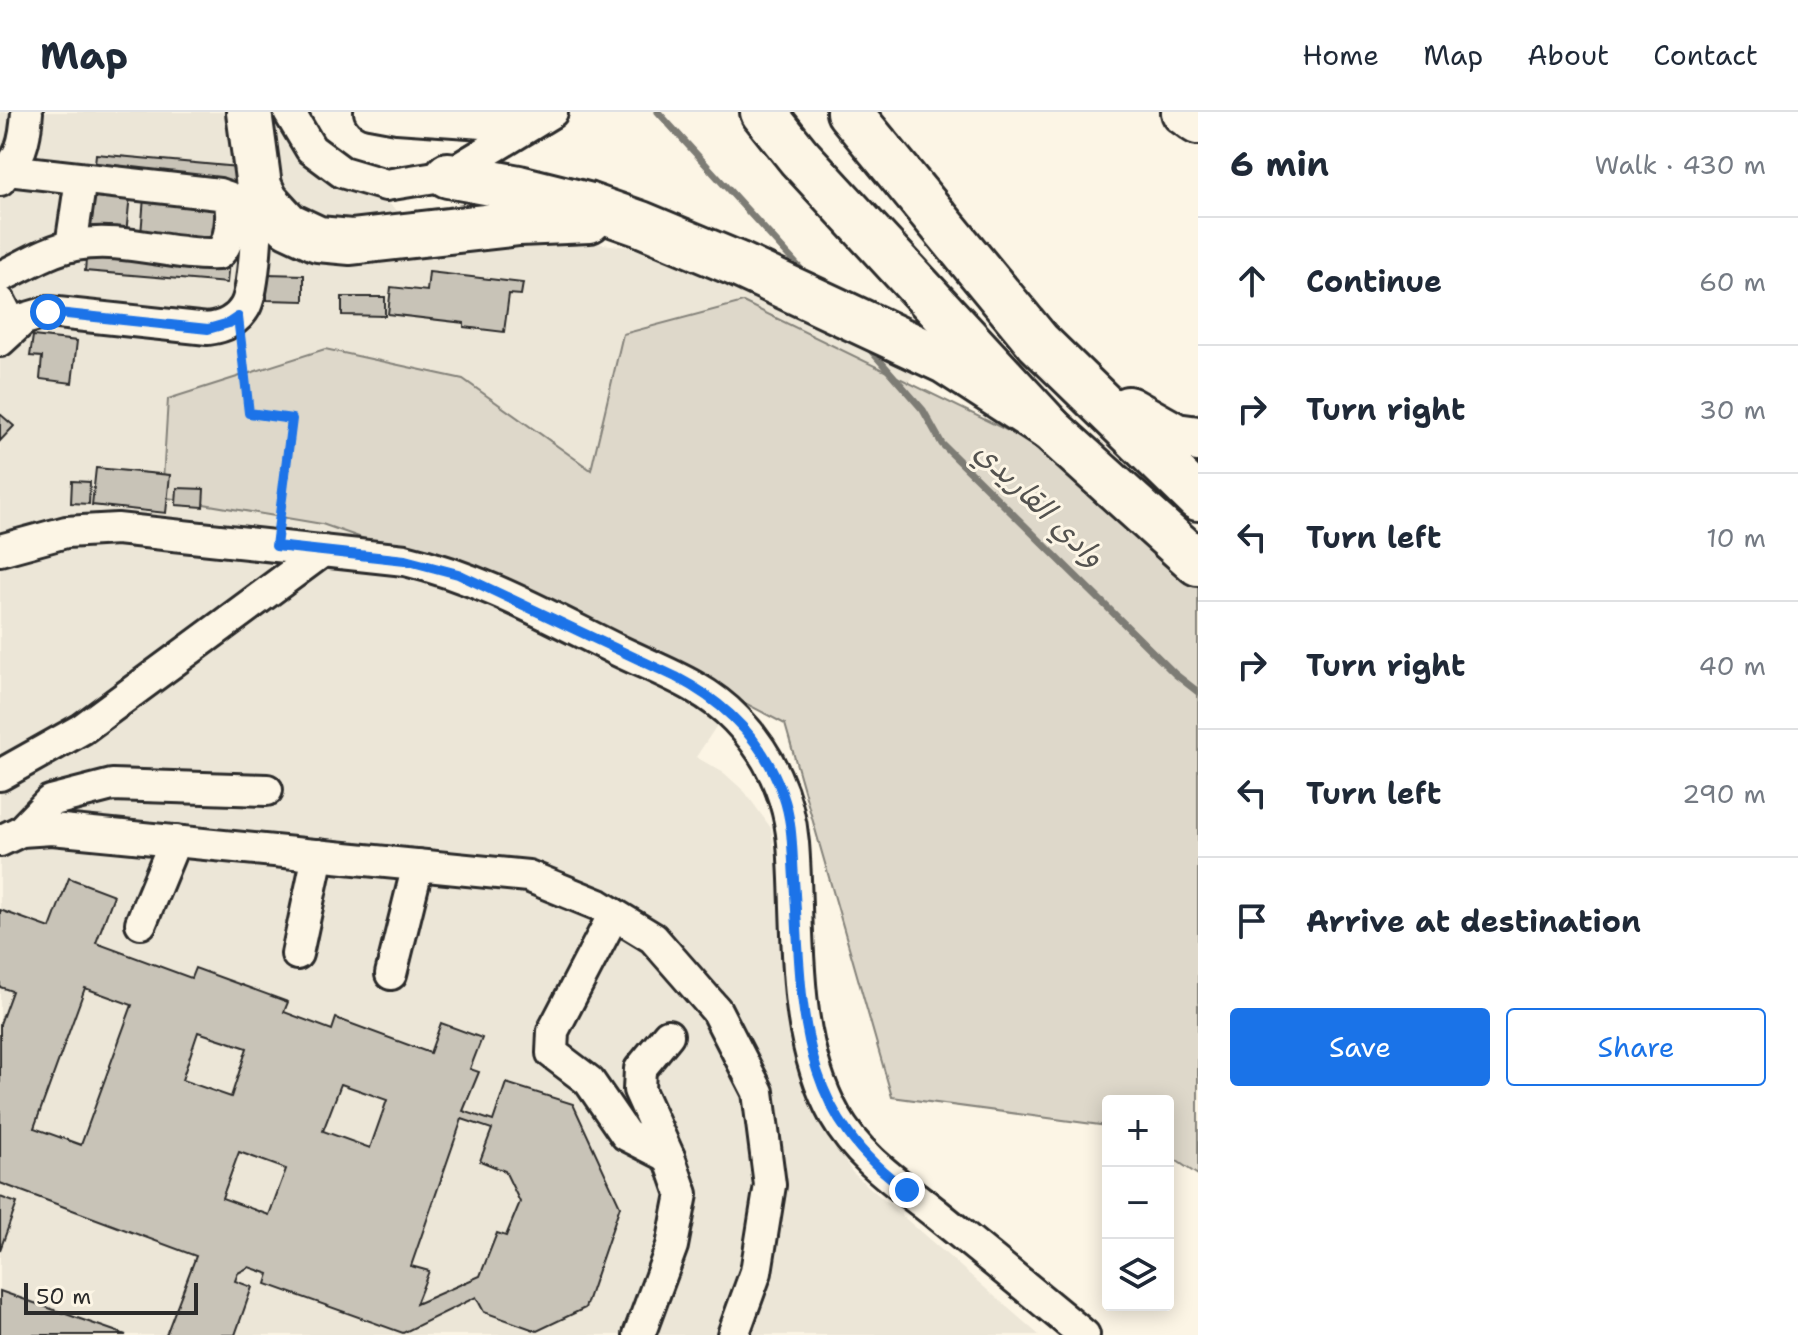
<!DOCTYPE html>
<html lang="en">
<head>
<meta charset="utf-8">
<style>
  body { margin:0; font-family:"Shantell Sans","Playpen Sans Arabic",sans-serif; background:#f6f6f7; color:#1f2937 }
  .controls { position:absolute; right:24px; bottom:24px; display:grid; overflow:hidden; border-radius:8px; box-shadow:0 4px 20px #0003 }
  .controls button { width:72px; height:72px; display:grid; place-items:center; padding:0; border:0; border-bottom:2px solid #e0e1e3; background:#fff; color:#1f2937; font:40px sans-serif }
  .scale { position:absolute; left:24px; bottom:20px; width:174px; box-sizing:border-box; padding-left:8px; border:4px solid #2b2b2b; border-top:0; font-size:22px; line-height:28px; white-space:nowrap; color:#2b2b2b; -webkit-text-stroke:6px #fcf5e5; paint-order:stroke }
  .stop { position:absolute; width:24px; height:24px; margin:-18px; border:6px solid #1a73e8; border-radius:50%; background:#fff }
  .stop.end { background:#1a73e8; border-color:#fff; box-shadow:0 2px 8px #0008 }
  .list { margin:0; padding:0; list-style:none }
  h2 { display:flex; justify-content:space-between; align-items:center; height:104px; margin:0; padding:0 32px; font-size:34px }
  h2 small { font-size:26px; font-weight:400; color:#747a83 }
  .list li { display:grid; grid-template-columns:52px 1fr auto; gap:24px; align-items:center; box-sizing:border-box; height:128px; padding:0 32px; border-top:2px solid #e0e1e3 }
  .list b { display:block; font-size:30px; white-space:nowrap }
  .list em { font-size:26px; font-style:normal; color:#747a83 }
  .actions { display:flex; gap:16px; padding:24px 32px }
  .actions a { flex:1; padding:18px 0; border:2px solid #1a73e8; border-radius:8px; text-align:center; font-size:28px; color:#1a73e8 }
  .actions .main { background:#1a73e8; color:#fff }
  .icon { flex:none; width:44px; height:44px; fill:none; stroke:currentColor; stroke-width:2; stroke-linecap:round; stroke-linejoin:round }
  .map { position:relative; flex:none; width:1198px; height:1223px; overflow:hidden }
  header { display:flex; align-items:center; gap:48px; box-sizing:border-box; height:112px; padding:0 40px; background:#fff; border-bottom:2px solid #e0e1e3 }
  header strong { font-size:38px }
  nav { display:flex; gap:44px; margin-inline-start:auto; font-size:28px }
  main { display:flex }
  aside { flex:1; background:#fff }
  .map>svg:first-child { display:block }
  .built { fill:#ece6d7 }
  .green { fill:#ded8ca; stroke:#84827a; stroke-width:2 }
  .lines { fill:none; stroke-linecap:round; stroke-linejoin:round }
  .stream { stroke:#7d7b74; stroke-width:7 }
  .building { fill:#c8c3b7; stroke:#2b2b2b; stroke-width:2; fill-rule:evenodd }
  .minor-casing { stroke:#2b2b2b; stroke-width:36 }
  .highway-casing { stroke:#2b2b2b; stroke-width:50 }
  .path { stroke:#2b2b2b; stroke-width:4; stroke-dasharray:2 6; stroke-linecap:butt }
  .minor { stroke:#fcf5e5; stroke-width:30 }
  .highway { stroke:#fcf5e5; stroke-width:44 }
  .route { stroke:#1a73e8; stroke-width:10 }
  .labels { text-anchor:middle; stroke-width:6; stroke-linejoin:round; paint-order:stroke }
  .water-label { font-size:30px; font-style:italic; fill:#545350; stroke:#fcf5e5 }
</style>
</head>
<body>
<header>
<strong>Map</strong>
<nav><a>Home</a><a>Map</a><a>About</a><a>Contact</a></nav>
</header>
<main>
<div class="map">
<svg width="1198" height="1223" viewBox="0 0 1198 1223">
  <rect width="100%" height="100%" fill="#fcf5e5"/>
  <filter id="ink" filterUnits="userSpaceOnUse"><feTurbulence type="fractalNoise" baseFrequency=".0125" numOctaves="2"/><feDisplacementMap in="SourceGraphic" scale="16" xChannelSelector="R" yChannelSelector="G"/><feConvolveMatrix kernelMatrix="1 2 1 2 8 2 1 2 1" color-interpolation-filters="sRGB"/></filter>
  <g filter="url(#ink)">
    <path class="built" d="M0,0H282L436,132L540,125L629,135L719,166L917,255L822,454L696,645L724,661L745,680L771,716L811,994L852,1060L1039,1223H0Z"/>
    <path class="green" d="M743,190L1029,329L1198,470V1063L1168,1043V989H1108V1014L892,985L785,612L565,497L322,412L162,385L168,287L325,237L463,267L591,358L623,222Z"/>
    <g class="lines">
      <g class="stream">
        <path d="M658,0L807,164"/>
        <path d="M867,234L923,298L942,332L1175,562L1198,580"/>
      </g>
    </g>
    <g class="building">
      <path d="M96,42L238,55L236,75L94,62Z"/>
      <path d="M231,75L226,145L141,123L144,85Z"/>
      <path d="M93,80L130,83L126,122L89,119Z"/>
      <path d="M87,136L229,148L227,171L85,159Z"/>
      <path d="M429,160L523,171L521,183L509,182L504,220L464,215V211L388,202L391,175L427,179Z"/>
      <path d="M267,162L304,163V189L267,188Z"/>
      <path d="M342,185H385V204L342,203Z"/>
      <path d="M33,224L77,229L72,271L40,267L42,245L30,244Z"/>
      <path d="M0,302L14,314L0,329Z"/>
      <path d="M96,356L170,363L166,401L92,393Z"/>
      <path d="M72,369L90,370L89,392L71,391Z"/>
      <path d="M177,376L204,377L203,395L176,393Z"/>
      <path d="M69,766L114,783L96,831L191,866L195,856L288,890L284,900L332,918L336,906L430,941L441,911L482,926L470,957L479,960L463,999L493,1009L506,971L573,992L620,1094L585,1196L537,1219L484,1200L476,1185L403,1221L266,1172L269,1162L249,1155L238,1161L235,1169L252,1175L235,1223H166L196,1144L0,1071V912L12,879L0,875V798L50,816ZM85,876L132,893L81,1033L34,1016ZM198,920L247,936L231,985L182,968ZM341,972L387,988L370,1036L323,1019ZM462,1007L492,1017L480,1049L505,1059L520,1090L506,1124L497,1121L480,1164L416,1192L429,1159L411,1154ZM239,1040L286,1057L269,1103L222,1086Z"/>
      <path d="M0,1085L17,1091L0,1138Z"/>
      <path d="M0,1179L126,1223H0Z"/>
    </g>
    <g class="lines">
      <g class="minor-casing">
        <g id="minor">
          <path d="M289,0L311,37L342,60L386,73L448,63L552,0"/>
          <path d="M370,0L397,5L483,11L527,0"/>
          <path d="M0,68C21,44 25,32 27,0"/>
          <path d="M71,134L81,67"/>
          <path d="M0,165C24,154 48,138 75,133C122,124 171,144 218,142C231,132 234,100 228,85L219,82L8,58"/>
          <path d="M0,190L13,215"/>
          <path d="M0,229L24,207L48,200L208,217C224,215 237,209 245,195C256,176 257,100 259,74"/>
          <path d="M0,438L66,420L117,417L405,448C481,466 548,504 617,538C658,558 704,573 736,607C769,641 789,684 793,731C800,821 790,923 835,1004C860,1048 901,1073 939,1104C988,1144 1036,1183 1084,1223"/>
          <path d="M0,663L82,617L323,439"/>
          <path d="M21,719L50,689L112,673L267,678"/>
          <path d="M0,729L21,719L52,717L528,764L599,793L653,826L716,898L758,980L770,1073L756,1160L733,1223"/>
          <path d="M614,802L553,919L552,941L589,969L626,1023L669,1045"/>
          <path d="M141,811L175,729"/>
          <path d="M297,842L318,743"/>
          <path d="M391,862L418,753"/>
          <path d="M639,1223L672,1134L682,1082L669,1045L639,978L640,957L668,923"/>
        </g>
      </g>
      <g class="highway-casing">
        <g id="highway">
          <path d="M249,0L259,74L266,89L288,113L318,127L351,130L519,111L589,108"/>
          <path d="M763,0L799,45L1050,317L1198,451"/>
          <path d="M849,0L1038,230L1198,386"/>
          <path d="M1184,0L1198,10"/>
          <path d="M448,63L519,76L587,93L641,112L737,152L945,249L1050,317"/>
          <path d="M1128,297L1176,324L1198,327"/>
        </g>
      </g>
      <path class="path" d="M241,235L249,301L292,307L279,408"/>
      <use href="#minor" class="minor"/>
      <use href="#highway" class="highway"/>
    </g>
  </g>
  <g class="lines" filter="url(#ink)">
    <path class="route" d="M48,200L208,217L229,211L238,205L249,301L292,307L276,434L405,448L458,462L676,565C726,591 764,629 783,683C793,711 792,739 794,767C803,891 794,999 907,1078"/>
  </g>
  <g class="labels">
    <g class="water-label">
      <text transform="translate(1039 392) rotate(44)" y="10">وادي القاريدي</text>
    </g>
  </g>
</svg>
<div class="controls">
<button>+</button>
<button>−</button>
<button><svg class="icon" aria-label="layers" viewBox="0 0 24 24"><path d="M12 4l9 5-9 5-9-5zM3 14l9 5 9-5"/></svg></button>
</div>
<div class="scale">50 m</div>
<div class="stop" style="left:48px;top:200px"></div>
<div class="stop end" style="left:907px;top:1078px"></div>
</div>
<aside>
<h2>6 min<small>Walk · 430 m</small></h2>
<ul class="list">
<li><svg class="icon" aria-label="ahead" viewBox="0 0 24 24"><path d="M12 20V5M6 11l6-6 6 6"/></svg><div><b>Continue</b></div><em>60 m</em></li>
<li><svg class="icon" aria-label="right" viewBox="0 0 24 24"><path d="M7 20v-9h11M14 6l5 5-5 5"/></svg><div><b>Turn right</b></div><em>30 m</em></li>
<li><svg class="icon" aria-label="left" viewBox="0 0 24 24"><path d="M17 20v-9H6M10 6l-5 5 5 5"/></svg><div><b>Turn left</b></div><em>10 m</em></li>
<li><svg class="icon" aria-label="right" viewBox="0 0 24 24"><path d="M7 20v-9h11M14 6l5 5-5 5"/></svg><div><b>Turn right</b></div><em>40 m</em></li>
<li><svg class="icon" aria-label="left" viewBox="0 0 24 24"><path d="M17 20v-9H6M10 6l-5 5 5 5"/></svg><div><b>Turn left</b></div><em>290 m</em></li>
<li><svg class="icon" aria-label="arrive" viewBox="0 0 24 24"><path d="M6 21V4h12l-3 4 3 4H6"/></svg><div><b>Arrive at destination</b></div></li>
</ul>
<div class="actions"><a class="main">Save</a><a>Share</a></div>
</aside>
</main>
</body>
</html>
